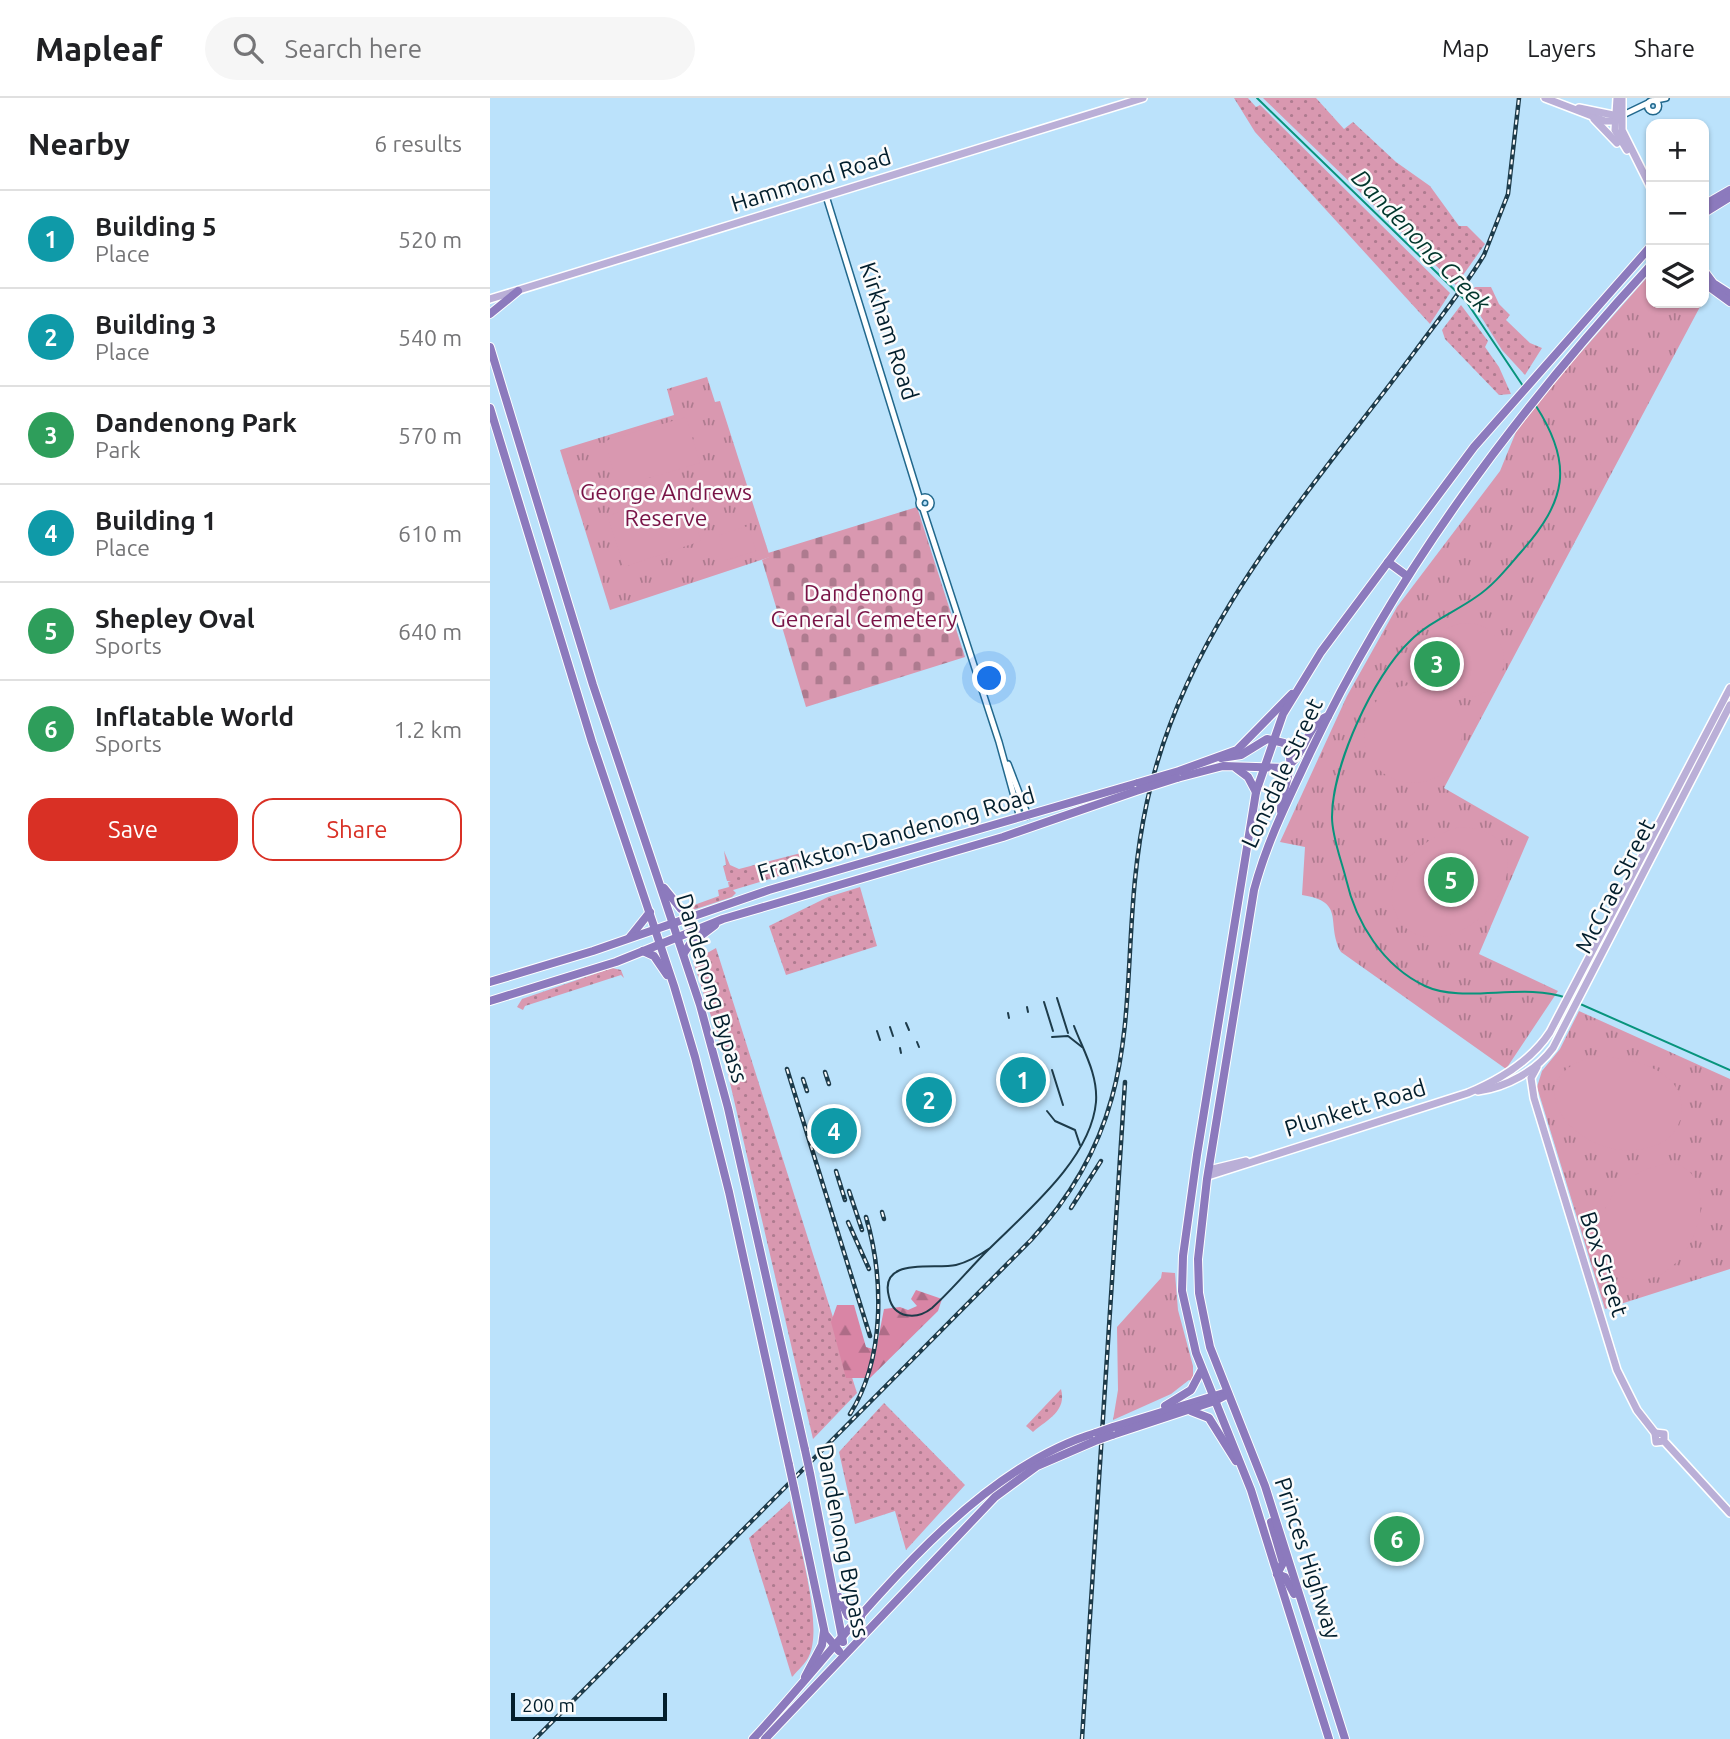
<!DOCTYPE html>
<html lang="en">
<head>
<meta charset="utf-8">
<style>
  body { margin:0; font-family:Ubuntu,sans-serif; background:#f6f6f6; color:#202124 }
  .controls { position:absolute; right:21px; top:21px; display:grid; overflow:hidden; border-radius:14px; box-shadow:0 2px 5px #0004 }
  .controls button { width:63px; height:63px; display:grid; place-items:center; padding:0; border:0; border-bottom:2px solid #e0e0e0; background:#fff; color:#202124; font:35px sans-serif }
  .scale { position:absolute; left:21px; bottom:18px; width:156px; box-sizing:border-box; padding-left:7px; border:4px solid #021e2c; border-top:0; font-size:19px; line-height:24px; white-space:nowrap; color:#021e2c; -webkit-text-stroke:5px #fcfcfc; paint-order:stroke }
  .you { position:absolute; left:500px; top:581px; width:24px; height:24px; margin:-18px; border:5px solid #fff; border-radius:50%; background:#1a73e8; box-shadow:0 0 0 10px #1a73e833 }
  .badge { display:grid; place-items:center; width:46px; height:46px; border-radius:50%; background:#d93025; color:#fff; font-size:23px; font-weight:700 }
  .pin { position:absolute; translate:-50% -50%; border:4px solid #fff; box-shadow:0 2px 7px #0006 }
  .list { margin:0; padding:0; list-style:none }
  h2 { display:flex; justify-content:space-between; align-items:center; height:91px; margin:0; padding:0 28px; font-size:30px }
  h2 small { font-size:23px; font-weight:400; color:#757577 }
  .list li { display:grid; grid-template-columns:46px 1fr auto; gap:21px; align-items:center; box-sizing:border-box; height:98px; padding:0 28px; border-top:2px solid #e0e0e0 }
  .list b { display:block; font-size:26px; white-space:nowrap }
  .list p { margin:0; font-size:23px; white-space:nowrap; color:#757577 }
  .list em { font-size:23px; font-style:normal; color:#757577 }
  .actions { display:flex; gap:14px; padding:21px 28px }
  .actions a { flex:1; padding:16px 0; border:2px solid #d93025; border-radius:21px; text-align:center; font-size:24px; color:#d93025 }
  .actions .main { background:#d93025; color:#fff }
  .icon { flex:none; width:38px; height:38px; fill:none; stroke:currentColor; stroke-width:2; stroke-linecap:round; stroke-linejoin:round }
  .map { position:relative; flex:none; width:1240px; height:1641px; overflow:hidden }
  header { display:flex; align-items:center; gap:42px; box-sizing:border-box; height:98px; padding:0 35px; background:#fff; border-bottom:2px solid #e0e0e0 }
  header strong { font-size:33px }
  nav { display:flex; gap:38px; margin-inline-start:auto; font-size:24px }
  .search { width:490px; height:63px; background:#f6f6f6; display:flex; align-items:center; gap:18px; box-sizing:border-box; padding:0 24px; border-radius:38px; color:#757577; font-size:26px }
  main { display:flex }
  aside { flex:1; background:#fff }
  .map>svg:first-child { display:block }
  .grass { fill:url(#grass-dots) }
  .forest { fill:url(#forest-firs) }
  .cemetery { fill:url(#cemetery-stones) }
  .park { fill:url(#park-tufts) }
  .pitch { fill:#d998b0 }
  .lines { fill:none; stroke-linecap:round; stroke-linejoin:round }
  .stream { stroke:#08947c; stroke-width:2 }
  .minor-casing { stroke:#22688c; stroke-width:8 }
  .major-casing { stroke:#fff; stroke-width:10 }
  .highway-casing { stroke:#fff; stroke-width:10 }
  .minor { stroke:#fff; stroke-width:5 }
  .major { stroke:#baafd7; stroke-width:7 }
  .highway { stroke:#8c7abd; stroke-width:8 }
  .tram { stroke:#1d3b4a; stroke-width:2 }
  .rail-casing { stroke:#1d3b4a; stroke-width:4.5 }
  .rail { stroke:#fcfcfc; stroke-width:2; stroke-dasharray:5; stroke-linecap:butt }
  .highway-bridge-casing { stroke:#fff; stroke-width:10; stroke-linecap:butt }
  .highway-bridge { stroke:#8c7abd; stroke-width:8 }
  .labels { text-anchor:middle; stroke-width:5; stroke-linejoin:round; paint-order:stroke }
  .street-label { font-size:23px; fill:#021e2c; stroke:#fcfcfc }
  .park-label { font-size:23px; fill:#781346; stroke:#fcfcfc }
  .water-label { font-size:24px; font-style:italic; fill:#00362c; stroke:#fcfcfc }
</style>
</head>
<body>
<header>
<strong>Mapleaf</strong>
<div class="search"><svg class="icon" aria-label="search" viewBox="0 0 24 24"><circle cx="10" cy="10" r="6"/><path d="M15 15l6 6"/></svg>Search here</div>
<nav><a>Map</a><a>Layers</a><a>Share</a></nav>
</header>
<main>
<aside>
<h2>Nearby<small>6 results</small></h2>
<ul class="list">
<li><span class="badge" style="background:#0f9aa8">1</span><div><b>Building 5</b><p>Place</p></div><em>520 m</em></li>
<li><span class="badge" style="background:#0f9aa8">2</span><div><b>Building 3</b><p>Place</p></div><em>540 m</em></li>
<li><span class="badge" style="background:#2e9e5b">3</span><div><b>Dandenong Park</b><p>Park</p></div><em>570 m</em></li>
<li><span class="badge" style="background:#0f9aa8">4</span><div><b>Building 1</b><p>Place</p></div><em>610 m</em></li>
<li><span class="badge" style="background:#2e9e5b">5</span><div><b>Shepley Oval</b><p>Sports</p></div><em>640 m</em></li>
<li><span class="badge" style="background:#2e9e5b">6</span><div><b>Inflatable World</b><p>Sports</p></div><em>1.2 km</em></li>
</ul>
<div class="actions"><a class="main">Save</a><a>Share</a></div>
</aside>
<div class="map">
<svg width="1240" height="1641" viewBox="0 0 1240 1641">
  <defs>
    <pattern id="grass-dots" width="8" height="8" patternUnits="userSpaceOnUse" patternTransform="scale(1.75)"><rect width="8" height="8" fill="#d998b0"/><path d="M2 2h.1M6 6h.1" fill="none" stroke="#ae7b8f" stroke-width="1.8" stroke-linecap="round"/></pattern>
    <pattern id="forest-firs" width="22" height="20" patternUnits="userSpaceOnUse" patternTransform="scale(1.75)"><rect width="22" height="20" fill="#d985a5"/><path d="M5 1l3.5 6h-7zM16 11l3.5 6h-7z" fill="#ae6c87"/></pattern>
    <pattern id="cemetery-stones" width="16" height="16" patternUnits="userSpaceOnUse" patternTransform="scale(1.75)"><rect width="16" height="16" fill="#d998b0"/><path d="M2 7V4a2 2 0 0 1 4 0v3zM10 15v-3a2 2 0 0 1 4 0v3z" fill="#ae7b8f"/></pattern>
    <pattern id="park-tufts" width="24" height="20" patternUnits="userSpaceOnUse" patternTransform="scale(1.75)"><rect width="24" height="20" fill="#d998b0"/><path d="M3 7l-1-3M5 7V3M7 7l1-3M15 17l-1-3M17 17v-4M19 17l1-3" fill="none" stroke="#ae7b8f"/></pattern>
  </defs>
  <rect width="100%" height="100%" fill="#bbe2fb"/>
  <g class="grass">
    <path d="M744,0H758L766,9L770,7L960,195L940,226L765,34Z"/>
    <path d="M773,0H826L854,31L863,24L906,64L940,88L969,128H977L995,146L966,187Z"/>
    <path d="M985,189H1001L1009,206L1020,217L1016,222L1040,245L1052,250L1035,277L1012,252L978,198Z"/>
    <path d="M971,207L998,243L995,249L1009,269L1021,296L1009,297L955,241L952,232Z"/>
    <path d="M234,753L240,767L249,771L311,755L319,759L320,769L243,792L246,795L242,799L203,812L193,811L229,798L228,792L239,789L238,784L241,783H237L233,768L236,767Z"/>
    <path d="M370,789L387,848L296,877L279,828L338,799Z"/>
    <path d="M226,850L367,1295L323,1341L233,955L203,863Z"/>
    <path d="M122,870L131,872L134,880L131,877L35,908L33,912L27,909L32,901Z"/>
    <path d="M571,1291C577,1313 558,1321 543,1334L536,1328Z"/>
    <path d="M394,1305L475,1387L416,1452L405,1413L365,1426L349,1354Z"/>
    <path d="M300,1403C307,1439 334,1527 319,1558C316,1565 308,1572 302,1579L259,1440Z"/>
  </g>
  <path class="forest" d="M426,1192L452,1201L448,1213L380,1280H356L341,1224L347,1207H364L376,1249L386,1252L394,1211L410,1209L418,1212L427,1208L421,1201Z"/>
  <path class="cemetery" d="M427,409L475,559L316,609L272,462L279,459L278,455Z"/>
  <g class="park">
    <path d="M1161,175V205H1212L954,690L1039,739L989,856L1068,893L1016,971L851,854C835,825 857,804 812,797L815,749L790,744L857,598L907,509L1010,373L1026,334L1070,278Z"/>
    <path d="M217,279L225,304L230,303L280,459L120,512L70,352L184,317L177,291Z"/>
    <path d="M1089,913L1240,981V1171L1115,1211L1047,989L1052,973L1070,951Z"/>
    <path d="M672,1174L685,1175L688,1212L703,1268V1284L699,1282L681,1296L623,1322L628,1292L627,1229L671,1180Z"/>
  </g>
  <g class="pitch">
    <path d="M196,319L210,365L128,389L115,343Z"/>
    <path d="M1092,363H1109C1115,371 1115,382 1109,390L1092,391Z"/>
    <path d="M195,393L211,443L134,469L117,418Z"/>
    <path d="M258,428L266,453L236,462L229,437Z"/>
    <circle cx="977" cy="562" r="37"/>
    <circle cx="923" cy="636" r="49"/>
    <path d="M969,729C1060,730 1008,842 940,839C928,839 916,833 909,822C883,780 932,739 969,729Z"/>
    <path d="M1107,958C1142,960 1198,971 1191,1018C1189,1030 1180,1041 1169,1046C1096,1078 1012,979 1107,958Z"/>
    <path d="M1180,1065C1240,1072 1204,1193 1140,1181C1097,1174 1105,1119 1125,1094C1138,1077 1160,1068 1180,1065Z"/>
  </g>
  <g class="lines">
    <g class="stream">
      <path d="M767,0L976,203L1033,288"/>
      <path d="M1046,308C1084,367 1076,403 1031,454C1017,470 1004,487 986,499C965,514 939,524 920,543C883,578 842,668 842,719C842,739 851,761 856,781C866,825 893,868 935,888C973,906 1034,884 1077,900"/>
      <path d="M1088,905L1240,972"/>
    </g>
    <g class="minor-casing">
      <g id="minor">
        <path d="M1166,2L1176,0"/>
        <circle cx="1163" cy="8" r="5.5"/>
        <path d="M1133,17L1158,5"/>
        <path d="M336,98L430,402"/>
        <circle cx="435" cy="405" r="6"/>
        <path d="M433,411L509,644L530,720"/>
        <path d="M518,666L538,718"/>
      </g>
    </g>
    <g class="major-casing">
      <g id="major">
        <path d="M1055,0L1115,23H1124"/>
        <path d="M1127,0L1125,32L1137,52"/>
        <path d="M1132,0V32L1161,90"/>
        <path d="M1089,10L1128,18"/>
        <path d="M1104,21L1127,45"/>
        <path d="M0,201L653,0"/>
        <path d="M1047,969L1041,980L1044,1000L1127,1272L1147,1312L1165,1335"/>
        <path d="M988,993C1017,989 1046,973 1063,950L1240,607"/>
        <path d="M719,1072L756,1063"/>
        <path d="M718,1078L978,995C1009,982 1041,963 1060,934L1240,590"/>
        <path d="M1174,1343L1166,1344L1165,1335L1174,1336V1343L1240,1415"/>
      </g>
    </g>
    <g class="highway-casing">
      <g id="highway">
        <path d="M1214,107L1240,92"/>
        <path d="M1214,115L1240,99"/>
        <path d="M1214,173L1223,185L1240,196"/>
        <path d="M1214,185L1240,204"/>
        <path d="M0,216L28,193"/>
        <path d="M0,249L103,587L210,907L238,1010L315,1352"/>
        <path d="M0,310L102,644L184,888L205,959L239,1094L299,1367"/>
        <path d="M898,464L917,478"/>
        <path d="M731,660L751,657L777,641L794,645C810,664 790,691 791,713"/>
        <path d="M746,670L758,679L766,694"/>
        <path d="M689,673L747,652L802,596"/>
        <path d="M687,680L733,668L795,670C815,659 816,626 838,618"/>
        <path d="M174,790L191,811L202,817"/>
        <path d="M140,839L160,814"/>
        <path d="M153,853L164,858L177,877"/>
        <path d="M194,855L200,846L225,827"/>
        <path d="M0,884L103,853L279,792L648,685"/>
        <path d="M0,903L126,864L233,821L513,739L646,693"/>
        <path d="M675,1308L701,1292L711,1273"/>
        <path d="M701,1313L719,1320L746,1363"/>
        <path d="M623,1329L737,1294"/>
        <path d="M622,1337L725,1303L738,1296"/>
        <path d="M320,1375L353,1544"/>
        <path d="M304,1390L335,1536L349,1553"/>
        <path d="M781,1424L793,1465L787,1476"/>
        <path d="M787,1476L795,1479L804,1496"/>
        <path d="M349,1499L358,1518L371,1519"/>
        <path d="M315,1579L332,1547L334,1533"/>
        <path d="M263,1641C357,1540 470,1375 606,1335"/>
        <path d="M275,1641L505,1399L547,1368L605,1343"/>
        <path d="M839,1641L761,1392L706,1255L692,1193L693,1158L707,1057L766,694L793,616L831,554L984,349L1161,148"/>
        <path d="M855,1641L775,1388L720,1249L709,1195L708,1161L717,1081L764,792C777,743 799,700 820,655C906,474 1026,314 1161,167"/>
      </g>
    </g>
    <use href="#minor" class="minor"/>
    <use href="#major" class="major"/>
    <use href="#highway" class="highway"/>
    <g class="tram">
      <path d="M567,900L578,935"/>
      <path d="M554,904L563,933"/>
      <path d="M537,909L538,914"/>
      <path d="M518,915L519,920"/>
      <path d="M416,925L419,932"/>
      <path d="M400,929L403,938"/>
      <path d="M387,933L390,942"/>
      <path d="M562,939L578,938L592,949"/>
      <path d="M427,944L429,949"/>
      <path d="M410,950L411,955"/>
      <path d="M562,972L573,1007"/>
      <path d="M557,1013L565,1023L585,1032L590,1047"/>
      <path d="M500,1150C490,1157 478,1164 466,1167C445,1172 388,1158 399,1199C404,1221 427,1222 442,1210C462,1192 479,1171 498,1152C536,1114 601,1061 606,1004C608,976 593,952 584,928"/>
    </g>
    <g class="rail-casing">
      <g id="rail">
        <path d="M297,971L380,1238"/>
        <path d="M335,974L339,986"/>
        <path d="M313,981L317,993"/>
        <path d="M346,1073L355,1102"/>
        <path d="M359,1093L372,1132"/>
        <path d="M581,1110L611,1063"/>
        <path d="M392,1114L394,1121"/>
        <path d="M358,1124L379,1171"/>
        <path d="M360,1316C395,1261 394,1180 376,1119"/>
        <path d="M45,1641L541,1142C672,1000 620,872 657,704C695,528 821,393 926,252C949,221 974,190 994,157L1018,96L1029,0"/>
        <path d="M592,1641L635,984"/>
      </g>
    </g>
    <use href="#rail" class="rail"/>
    <g class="highway-bridge-casing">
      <g id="highway-bridge">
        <path d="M648,685L689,673"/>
        <path d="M646,693L687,680"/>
        <path d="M606,1335L623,1329"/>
        <path d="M605,1343L622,1337"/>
        <path d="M315,1352L320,1375"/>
        <path d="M299,1367L304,1390"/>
      </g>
    </g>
    <use href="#highway-bridge" class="highway-bridge"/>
  </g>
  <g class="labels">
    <g class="street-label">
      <text transform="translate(321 82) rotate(-17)" y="8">Hammond Road</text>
      <text transform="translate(399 233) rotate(72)" y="8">Kirkham Road</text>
      <text transform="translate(792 675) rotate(-65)" y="8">Lonsdale Street</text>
      <text transform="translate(406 736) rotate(-16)" y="8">Frankston-Dandenong Road</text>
      <text transform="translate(1125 788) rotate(-63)" y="8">McCrae Street</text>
      <text transform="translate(222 890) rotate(73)" y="8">Dandenong Bypass</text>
      <text transform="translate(865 1010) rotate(-17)" y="8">Plunkett Road</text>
      <text transform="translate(1114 1166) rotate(72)" y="8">Box Street</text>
      <text transform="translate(353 1443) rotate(79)" y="8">Dandenong Bypass</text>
      <text transform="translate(818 1460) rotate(72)" y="8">Princes Highway</text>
    </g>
    <g class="park-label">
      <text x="176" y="402">George Andrews<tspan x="176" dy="26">Reserve</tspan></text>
      <text x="374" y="503">Dandenong<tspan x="374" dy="26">General Cemetery</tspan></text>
    </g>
    <g class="water-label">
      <text transform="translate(931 143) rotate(46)" y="8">Dandenong Creek</text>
    </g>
  </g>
</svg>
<div class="controls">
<button>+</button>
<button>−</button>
<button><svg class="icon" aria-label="layers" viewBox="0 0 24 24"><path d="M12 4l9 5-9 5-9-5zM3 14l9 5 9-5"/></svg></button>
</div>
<div class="scale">200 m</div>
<div class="you"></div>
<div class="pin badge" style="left:533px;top:982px;background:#0f9aa8">1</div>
<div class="pin badge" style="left:439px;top:1002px;background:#0f9aa8">2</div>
<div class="pin badge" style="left:947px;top:566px;background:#2e9e5b">3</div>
<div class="pin badge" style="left:344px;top:1033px;background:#0f9aa8">4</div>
<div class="pin badge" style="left:961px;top:782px;background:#2e9e5b">5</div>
<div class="pin badge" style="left:907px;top:1441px;background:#2e9e5b">6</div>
</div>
</main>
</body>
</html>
